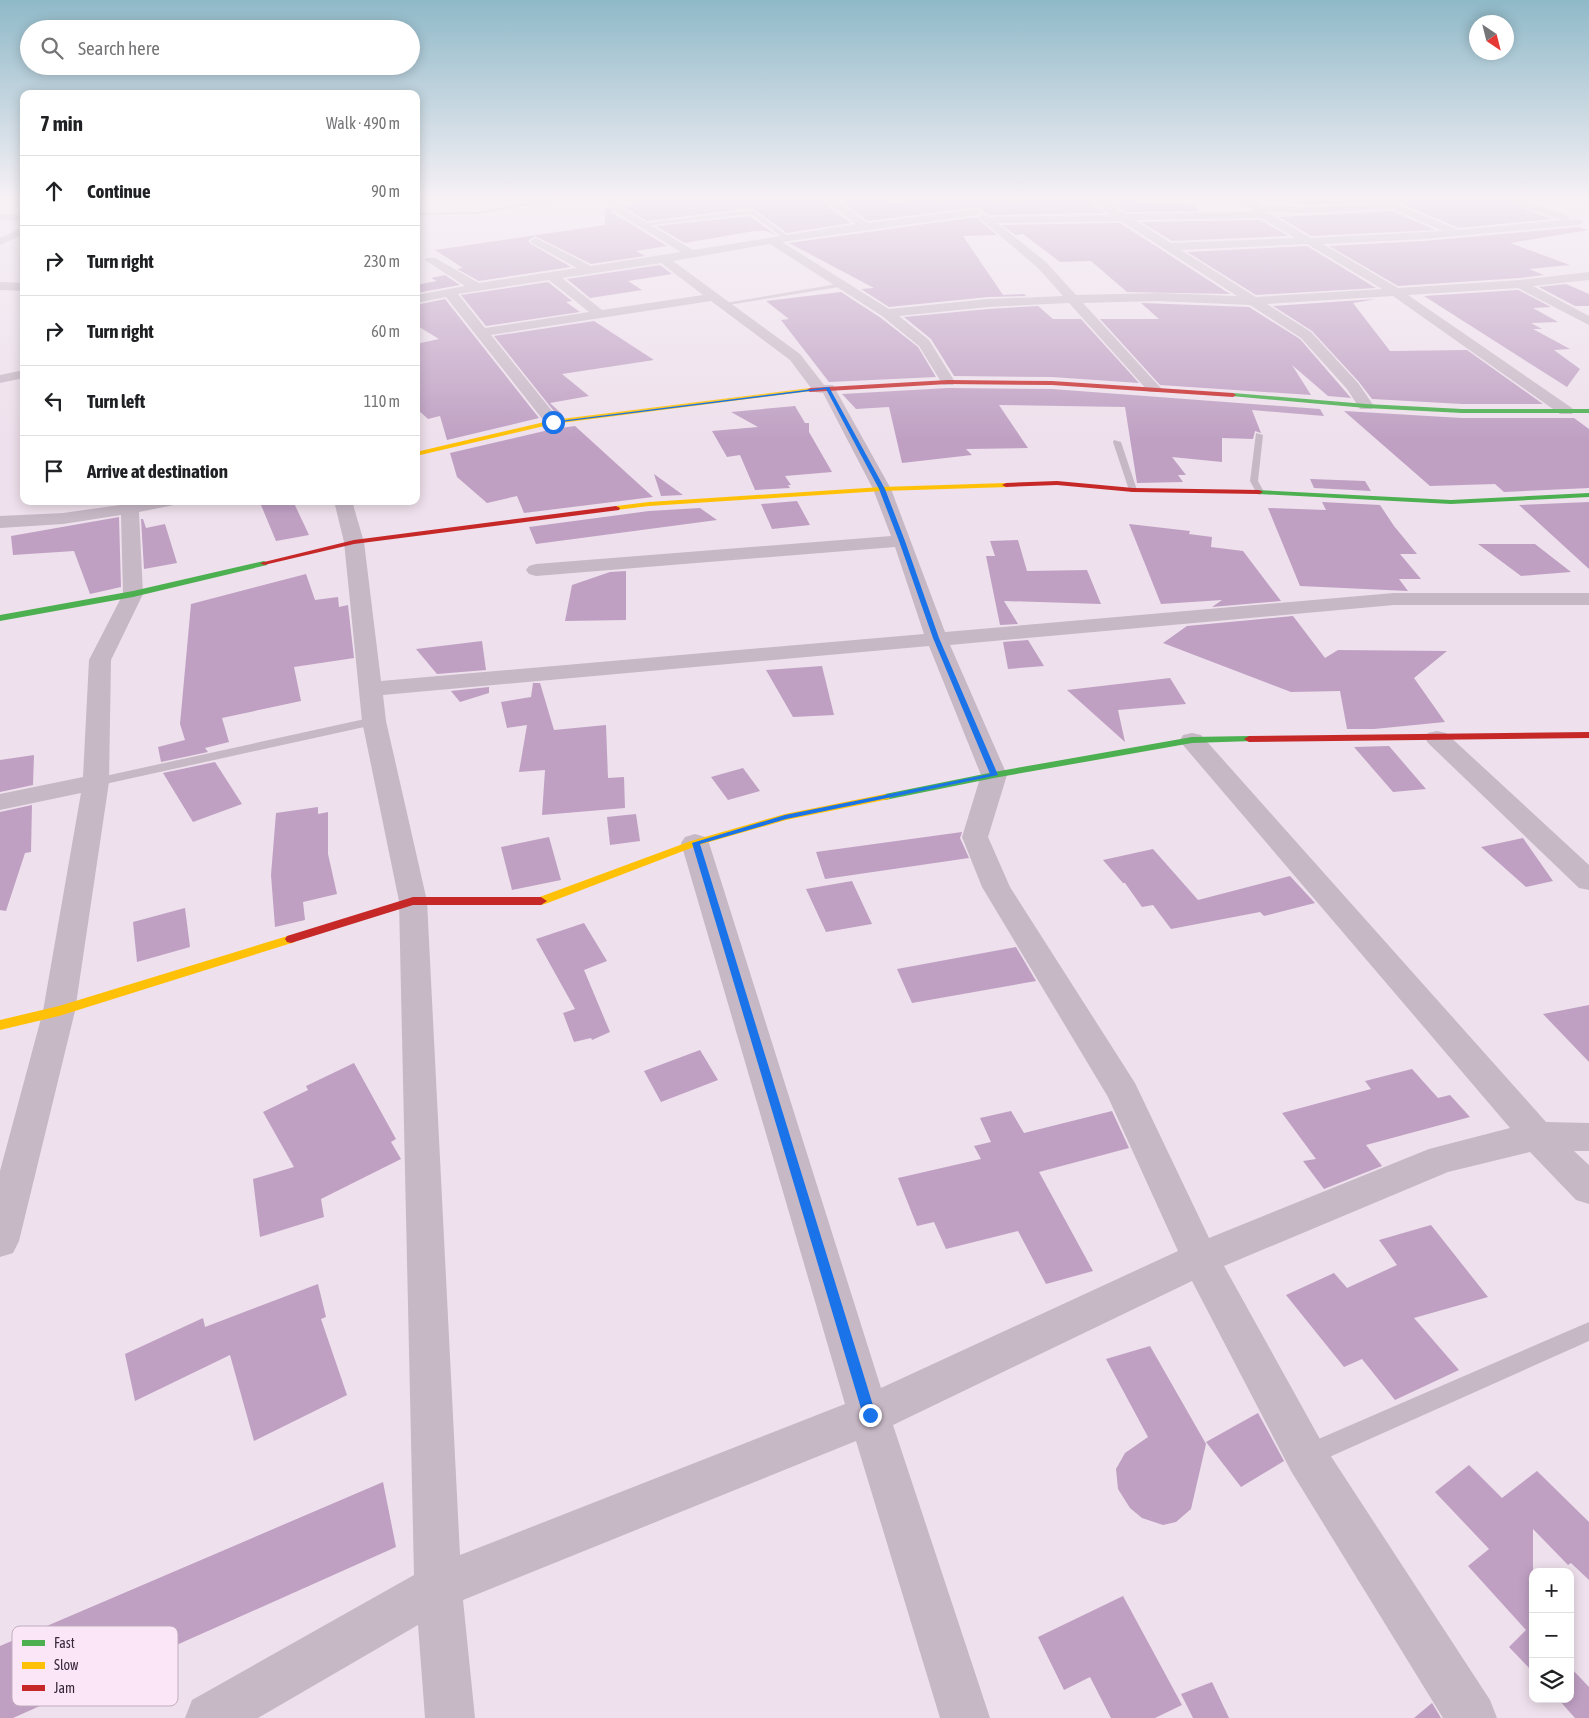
<!DOCTYPE html>
<html lang="en">
<head>
<meta charset="utf-8">
<style>
  body { margin:0; font-family:"Asap Condensed",sans-serif; background:#f6f6f6; color:#202124 }
  .controls { position:absolute; right:15px; bottom:15px; display:grid; overflow:hidden; border-radius:10px; box-shadow:0 2px 12px #0003 }
  .controls button { width:45px; height:45px; display:grid; place-items:center; padding:0; border:0; border-bottom:1px solid #e0e0e0; background:#fff; color:#202124; font:25px sans-serif }
  .compass { position:absolute; left:1469px; top:15px; width:45px; height:45px; border-radius:50%; background:#fff; box-shadow:0 2px 12px #0003; rotate:145deg }
  .stop { position:absolute; width:15px; height:15px; margin:-11px; border:4px solid #1a73e8; border-radius:50%; background:#fff }
  .stop.end { background:#1a73e8; border-color:#fff; box-shadow:0 1px 5px #0008 }
  .list { margin:0; padding:0; list-style:none }
  h2 { display:flex; justify-content:space-between; align-items:center; height:65px; margin:0; padding:0 20px; font-size:21px }
  h2 small { font-size:16px; font-weight:400; color:#757577 }
  .list li { display:grid; grid-template-columns:32px 1fr auto; gap:15px; align-items:center; box-sizing:border-box; height:70px; padding:0 20px; border-top:1px solid #e0e0e0 }
  .list b { display:block; font-size:19px; white-space:nowrap }
  .list em { font-size:16px; font-style:normal; color:#757577 }
  .icon { flex:none; width:28px; height:28px; fill:none; stroke:currentColor; stroke-width:2; stroke-linecap:round; stroke-linejoin:round }
  .map { position:relative; flex:none; width:1589px; height:1718px; overflow:hidden }
  .search { position:absolute; background:#fff; box-shadow:0 2px 12px #0003; left:20px; top:20px; width:400px; height:55px; display:flex; align-items:center; gap:12px; box-sizing:border-box; padding:0 18px; border-radius:28px; color:#757577; font-size:19px }
  .panel { position:absolute; background:#fff; box-shadow:0 2px 12px #0003; left:20px; top:90px; width:400px; height:415px; border-radius:10px }
  .map>svg:first-child { display:block }
  .lines { fill:none; stroke-linecap:round; stroke-linejoin:round }
  .stream { fill:#a9c199; fill-rule:evenodd }
  .building { fill:#bfa0c3 }
  .lane { fill:#c7b8c6; fill-rule:evenodd }
  .street { fill:#c7b8c6; fill-rule:evenodd }
  .fast { fill:#4caf50; fill-rule:evenodd }
  .slow { fill:#ffc107; fill-rule:evenodd }
  .jam { fill:#c62828; fill-rule:evenodd }
  .route { fill:#1a73e8 }
  .key { fill:#fbe6f8; stroke:#c0adbe; stroke-width:1 }
  .key-label { font-size:14px; fill:#372738 }
</style>
</head>
<body>
<div class="map">
<svg width="1589" height="1718" viewBox="0 0 1589 1718">
  <rect width="100%" height="100%" fill="#eee0ec"/>
  <g class="lines">
    <path class="stream" d="M554,199H565L477,214L416,215V213L477,212Z"/>
  </g>
  <g class="building">
    <path d="M637,199H825L826,205L851,223L787,233L752,208L647,221L622,206L636,204Z"/>
    <path d="M839,199L887,200L890,203L963,199L967,202L1052,199L1093,201L1094,206L1105,213L989,215L976,207L868,221Z"/>
    <path d="M1289,199H1498L1552,219L1459,228L1395,201L1309,205H1299Z"/>
    <path d="M1108,201L1195,205L1199,211L1126,212Z"/>
    <path d="M612,207L613,213L667,246L636,251L645,256L591,264L535,236L528,241L531,244L571,267L479,281L457,269L463,268L435,250L605,225V208Z"/>
    <path d="M1393,211L1435,230L1311,236L1279,217Z"/>
    <path d="M750,216L776,235L766,231H754L685,243L656,226Z"/>
    <path d="M976,217L997,235L963,236L1003,295L1024,294L1026,296L988,297L889,307L861,289L874,288L789,243Z"/>
    <path d="M1260,220L1289,236L1172,241L1141,222Z"/>
    <path d="M1120,223L1230,294L1127,292L1091,261L1060,262L1023,234L1015,235L1002,225Z"/>
    <path d="M1578,227L1588,230L1510,243L1570,265L1529,269L1544,275L1520,278L1398,286L1329,246L1424,241Z"/>
    <path d="M1307,246L1376,288L1256,295L1187,252Z"/>
    <path d="M660,265L672,274L628,281L642,290L590,298L567,279Z"/>
    <path d="M445,275L460,285L416,293V285L437,281L431,278Z"/>
    <path d="M548,282L572,301L566,302L580,312L486,326L461,295Z"/>
    <path d="M1566,284L1589,294V306H1575L1539,287Z"/>
    <path d="M1518,290L1551,307L1533,308L1558,322L1531,323L1542,329H1533L1570,349L1554,350L1580,369L1567,387L1424,296Z"/>
    <path d="M841,292L881,318L918,347L936,377L829,382L781,320L789,319L766,301Z"/>
    <path d="M445,299L539,418L447,440L440,416L428,419L416,408V344L439,339L416,325V305Z"/>
    <path d="M1376,299L1353,303L1390,351L1467,350L1543,404H1462L1372,399L1359,382L1312,331L1273,306Z"/>
    <path d="M1141,303L1249,307L1300,339L1351,398L1328,396L1292,365L1311,395L1160,385L1100,319H1159Z"/>
    <path d="M1038,306L1053,319H1081L1139,383L1052,377L954,376L931,339L904,317L988,309Z"/>
    <path d="M594,321L654,360L562,374L589,396L550,403L562,414L557,415L494,336Z"/>
    <path d="M948,388L1052,389L1320,409L1324,416L1252,410L1261,433L1255,431L1253,439L1222,438V462L1172,457L1186,475H1178L1183,482L1137,483L1125,407L999,405L1028,448L966,449L972,455L902,463L889,407L856,409L842,394Z"/>
    <path d="M795,406L805,423H809V432L832,472L785,476L791,485H788L790,488L755,490L740,455L727,457L712,431L758,427L731,412Z"/>
    <path d="M1344,411L1462,418H1574L1589,429V488L1504,492L1495,484L1430,486Z"/>
    <path d="M575,426L653,497L524,513L517,496L487,503L457,477L450,453L553,429Z"/>
    <path d="M654,474L683,495L661,496Z"/>
    <path d="M1310,479L1365,481L1371,491L1314,488Z"/>
    <path d="M283,501H293L309,535L276,541L261,505Z"/>
    <path d="M797,501L810,525L772,529L761,504Z"/>
    <path d="M1322,502L1380,505L1394,526L1417,554H1400L1421,579H1399L1408,591L1300,586L1268,508L1326,510Z"/>
    <path d="M1589,502V569L1519,505Z"/>
    <path d="M700,508L717,520L536,544L529,527L649,511Z"/>
    <path d="M119,517L121,587L90,594L74,551L13,555L11,536Z"/>
    <path d="M141,519H143L146,528L165,524L177,563L144,569Z"/>
    <path d="M1129,524L1190,531L1189,534L1212,537L1211,547L1243,551L1281,601L1212,607L1222,600L1161,604Z"/>
    <path d="M1018,540L1027,571L1087,570L1101,604L1004,601L1018,624L1000,625L986,556H995L990,541Z"/>
    <path d="M1478,544H1535L1571,572L1521,576Z"/>
    <path d="M626,571V620L565,621L572,585L610,572Z"/>
    <path d="M306,574L315,600L338,597L339,607L348,605L354,658L294,667L301,701L222,718L229,742L205,748L208,752L161,762L158,747L185,740L180,724L191,604Z"/>
    <path d="M1293,616L1325,658L1338,650L1447,651L1414,678L1445,722L1374,729H1347L1340,691L1291,692L1163,643L1187,626Z"/>
    <path d="M1028,640L1044,666L1008,669L1003,642Z"/>
    <path d="M482,641L486,670L437,674L416,649Z"/>
    <path d="M822,666L834,715L793,717L766,670Z"/>
    <path d="M1170,678L1186,704L1118,710L1125,742L1067,690Z"/>
    <path d="M533,683H540L554,730L606,725L608,778L624,777L625,808L542,815L545,770L519,772L527,725L507,728L501,702L531,697Z"/>
    <path d="M489,687V693L460,702L451,691Z"/>
    <path d="M1389,746L1426,789L1393,792L1354,747Z"/>
    <path d="M34,755L33,785L0,792V760Z"/>
    <path d="M215,762L242,804L193,822L163,773Z"/>
    <path d="M743,768L760,791L728,800L711,777Z"/>
    <path d="M32,805L31,852L25,853L6,911L0,910V812Z"/>
    <path d="M318,807V814L328,812V854L337,894L303,902L305,920L275,927L271,875L276,813Z"/>
    <path d="M636,814L640,841L610,845L607,817Z"/>
    <path d="M962,832L960,838L969,858L825,879L816,852Z"/>
    <path d="M549,837L561,880L512,890L501,847Z"/>
    <path d="M1523,838L1553,881L1526,887L1481,847Z"/>
    <path d="M1153,849L1198,900L1290,876L1315,903L1264,916L1260,912L1171,929L1153,905L1142,907L1125,883H1123L1103,860Z"/>
    <path d="M852,881L872,924L826,932L806,889Z"/>
    <path d="M185,908L190,947L137,962L133,922Z"/>
    <path d="M584,923L607,961L584,970L610,1032L592,1040L591,1038L574,1042L563,1013L575,1009L536,939Z"/>
    <path d="M1016,947L1036,981L912,1003L897,969Z"/>
    <path d="M1589,1005V1062L1543,1014Z"/>
    <path d="M700,1050L718,1080L661,1102L644,1071Z"/>
    <path d="M354,1063L396,1139L391,1142L401,1159L321,1199L324,1217L260,1237L253,1179L294,1167L263,1112L308,1090L306,1086Z"/>
    <path d="M1412,1069L1438,1098L1450,1095L1470,1117L1366,1145L1382,1166L1324,1189L1303,1161L1316,1159L1282,1113L1371,1089L1365,1081Z"/>
    <path d="M1011,1111L1024,1133L1112,1111L1129,1148L1039,1172L1093,1271L1046,1284L1018,1231L946,1249L934,1222L917,1226L898,1178L981,1159L974,1146L991,1142L980,1118Z"/>
    <path d="M1431,1225L1488,1297L1414,1318L1459,1370L1395,1400L1362,1359L1344,1367L1286,1295L1334,1273L1347,1288L1397,1265L1379,1240Z"/>
    <path d="M318,1284L326,1317L321,1319L347,1395L254,1441L230,1355L135,1401L125,1354L203,1318L205,1327Z"/>
    <path d="M1150,1346L1206,1444L1191,1509L1176,1522L1163,1525L1142,1518L1130,1508L1118,1489L1116,1469L1125,1453L1148,1437L1106,1359Z"/>
    <path d="M1258,1413L1284,1461L1241,1487L1206,1442Z"/>
    <path d="M1469,1465L1502,1498L1537,1471L1589,1522V1580L1571,1563L1568,1565L1533,1529V1672L1509,1647L1526,1630L1468,1566L1489,1549L1435,1492Z"/>
    <path d="M383,1482L396,1547L13,1718H0V1646Z"/>
    <path d="M1123,1596L1182,1705L1155,1718H1111L1090,1677L1064,1690L1038,1637Z"/>
    <path d="M1570,1667L1589,1687V1718H1575L1558,1699H1570Z"/>
    <path d="M1212,1682L1229,1718H1193L1181,1694Z"/>
    <path d="M1432,1703L1441,1718H1414Z"/>
  </g>
  <g class="lines">
    <g class="lane">
      <path d="M752,210L789,237V239H785L751,214L642,226L639,224Z"/>
      <path d="M843,283L845,286L722,306L719,304Z"/>
      <path d="M1256,433L1263,435L1258,481L1264,492L1260,495L1257,494L1250,481Z"/>
      <path d="M1114,440L1121,442L1137,490L1136,492H1130L1129,490L1113,442Z"/>
      <path d="M374,717L380,721L378,724L96,786L90,782L96,778Z"/>
      <path d="M1589,1322V1341L1316,1463L1308,1466L1300,1463L1297,1455L1300,1447Z"/>
    </g>
    <g class="street">
      <path d="M827,199H835L868,223L976,209L981,212L976,215L782,242L889,309L988,299L1063,296L1038,268L978,217L983,214L989,217L1111,215L1095,204L1094,202L1098,199L1103,200L1125,214L1254,212L1244,199H1254L1259,206L1309,207L1394,203L1459,230L1561,220L1500,199H1516L1569,216V220L1578,219L1583,222L1578,225L1424,239L1323,244L1398,288L1520,280L1589,272V280L1533,286L1589,316V325L1518,288L1408,295L1572,408L1574,411L1572,414H1560L1393,296L1267,304L1311,332L1358,383L1374,406L1372,409H1360L1347,389L1301,338L1250,305L1158,301L1083,303L1159,386L1162,389L1159,392H1149L1069,303L988,307L899,316L929,340L955,382L953,385H943L919,346L882,316L770,244L673,261L800,354L824,385H833L891,489L945,632L1394,593H1589V605H1394L950,645L1007,775L988,837L1010,887L1135,1083L1209,1238L1429,1149L1510,1128L1183,745L1180,740L1183,735L1192,733L1201,735L1546,1122L1589,1123V1151H1574L1589,1165V1204L1576,1200L1530,1152L1448,1172L1224,1266L1321,1441L1490,1700L1497,1718H1443L1291,1471L1192,1281L893,1425L990,1718H940L856,1441L463,1600L475,1718H425L418,1625L258,1718H185L192,1700L414,1575L399,901L362,721L344,542L334,501H352L364,542L381,681L924,634L895,547L536,576L529,574L526,570L529,566L536,564L891,536L873,489L823,393L814,392L790,360L711,301L491,335L561,422L559,425H547L446,297L416,303V295L465,286L425,260L427,258H435L479,283L577,268L532,243L530,241L536,238L591,266L681,252L614,211L613,209L618,206L693,250L856,224L827,203ZM1393,209L1443,231L1311,238L1267,212L1309,213ZM1261,218L1295,238L1171,243L1135,220ZM1121,221L1237,296L1158,293L1076,295L1046,262L997,223ZM1307,244L1382,289L1256,297L1181,250ZM661,263L703,295L602,310L562,278ZM549,280L589,312L485,328L458,294ZM929,646L981,775L962,837L982,887L1108,1097L1178,1251L881,1388L709,843L705,837L695,834L685,837L681,843L845,1404L460,1555L427,901L386,721L383,695Z"/>
      <path d="M0,214L24,215V221L0,220Z"/>
      <path d="M24,227V234L0,245V238Z"/>
      <path d="M0,282L24,283V291L0,290Z"/>
      <path d="M24,370V378L0,383V375Z"/>
      <path d="M119,501H177L174,505L139,512L143,594L111,660L109,782L75,1011L19,1241L13,1253L0,1257V1171L43,1011L81,793L0,810V794L83,777L89,660L123,594L121,515L63,524L0,528V516L63,513L120,505Z"/>
      <path d="M1437,731L1446,733L1589,865V890L1579,888L1428,743L1425,738L1428,733Z"/>
    </g>
    <g class="fast">
      <path d="M1233,393L1366,404L1462,409H1589V413H1462L1366,408L1231,396V394Z"/>
      <path d="M1256,490L1451,500L1589,493V497L1451,504L1259,494L1255,492Z"/>
      <path d="M264,561L268,563L267,565L133,597L0,621V615L133,591Z"/>
      <path d="M1249,736L1254,739L1253,741L1192,743L994,778L885,800L880,797L885,794L994,772L1192,737Z"/>
    </g>
    <g class="slow">
      <path d="M810,388L812,389V391L553,424L416,456V452L553,420Z"/>
      <path d="M1006,483H1009V487L882,491L649,506L616,510L612,508L616,506L649,502L882,487Z"/>
      <path d="M885,794L890,797L889,799L786,820L699,845L545,904L541,905L535,901L537,898L691,841L785,814Z"/>
      <path d="M291,935L295,936L297,939L295,942L59,1016L0,1030V1020L59,1006Z"/>
    </g>
    <g class="jam">
      <path d="M948,380L1052,381L1233,393L1236,395L1233,397L1052,385L948,384L810,392L807,390L810,388Z"/>
      <path d="M1057,481L1133,488L1259,490L1263,492L1259,494L1133,492L1057,485L1006,487L1002,485L1006,483Z"/>
      <path d="M616,506L620,508L619,510L354,544L264,565L260,563L354,540Z"/>
      <path d="M1589,732V738L1249,742L1244,739L1249,736Z"/>
      <path d="M413,897H541L547,901L541,905H413L291,943L287,942L285,939L287,936Z"/>
    </g>
  </g>
  <linearGradient id="sky" x2="0" y2="1"><stop stop-color="#8fb9c8"/><stop offset="0.45" stop-color="#f7f1f6"/><stop offset="1" stop-color="#f7f1f6" stop-opacity="0"/></linearGradient>
  <rect width="1589" height="440" fill="url(#sky)"/>
  <path class="route" d="M829,387L885,489L905,541L939,638L998,775L786,819L700,844L876,1415L874,1419L870,1421L865,1419L863,1415L692,843L785,815L990,774L933,638L899,541L879,489L826,389L553,423L551,422Z"/>
  <rect x="12" y="1626" width="166" height="80" rx="8" class="key"/>
  <rect x="22" y="1640" width="23" height="6" fill="#4caf50"/>
  <rect x="22" y="1662" width="23" height="7" fill="#ffc107"/>
  <rect x="22" y="1685" width="23" height="6" fill="#c62828"/>
  <g class="key-label">
    <text x="54" y="1648">Fast</text>
    <text x="54" y="1670">Slow</text>
    <text x="54" y="1693">Jam</text>
  </g>
</svg>
<div class="controls">
<button>+</button>
<button>−</button>
<button><svg class="icon" aria-label="layers" viewBox="0 0 24 24"><path d="M12 4l9 5-9 5-9-5zM3 14l9 5 9-5"/></svg></button>
</div>
<svg class="compass" viewBox="-18 -18 36 36"><path d="M0-13l5 13h-10z" fill="#e53935"/><path d="M0 13l5-13h-10z" fill="#757577"/></svg>
<div class="stop" style="left:553px;top:422px"></div>
<div class="stop end" style="left:870px;top:1415px"></div>
<div class="search"><svg class="icon" aria-label="search" viewBox="0 0 24 24"><circle cx="10" cy="10" r="6"/><path d="M15 15l6 6"/></svg>Search here</div>
<section class="panel">
<h2>7 min<small>Walk · 490 m</small></h2>
<ul class="list">
<li><svg class="icon" aria-label="ahead" viewBox="0 0 24 24"><path d="M12 20V5M6 11l6-6 6 6"/></svg><div><b>Continue</b></div><em>90 m</em></li>
<li><svg class="icon" aria-label="right" viewBox="0 0 24 24"><path d="M7 20v-9h11M14 6l5 5-5 5"/></svg><div><b>Turn right</b></div><em>230 m</em></li>
<li><svg class="icon" aria-label="right" viewBox="0 0 24 24"><path d="M7 20v-9h11M14 6l5 5-5 5"/></svg><div><b>Turn right</b></div><em>60 m</em></li>
<li><svg class="icon" aria-label="left" viewBox="0 0 24 24"><path d="M17 20v-9H6M10 6l-5 5 5 5"/></svg><div><b>Turn left</b></div><em>110 m</em></li>
<li><svg class="icon" aria-label="arrive" viewBox="0 0 24 24"><path d="M6 21V4h12l-3 4 3 4H6"/></svg><div><b>Arrive at destination</b></div></li>
</ul>
</section>
</div>
</body>
</html>
